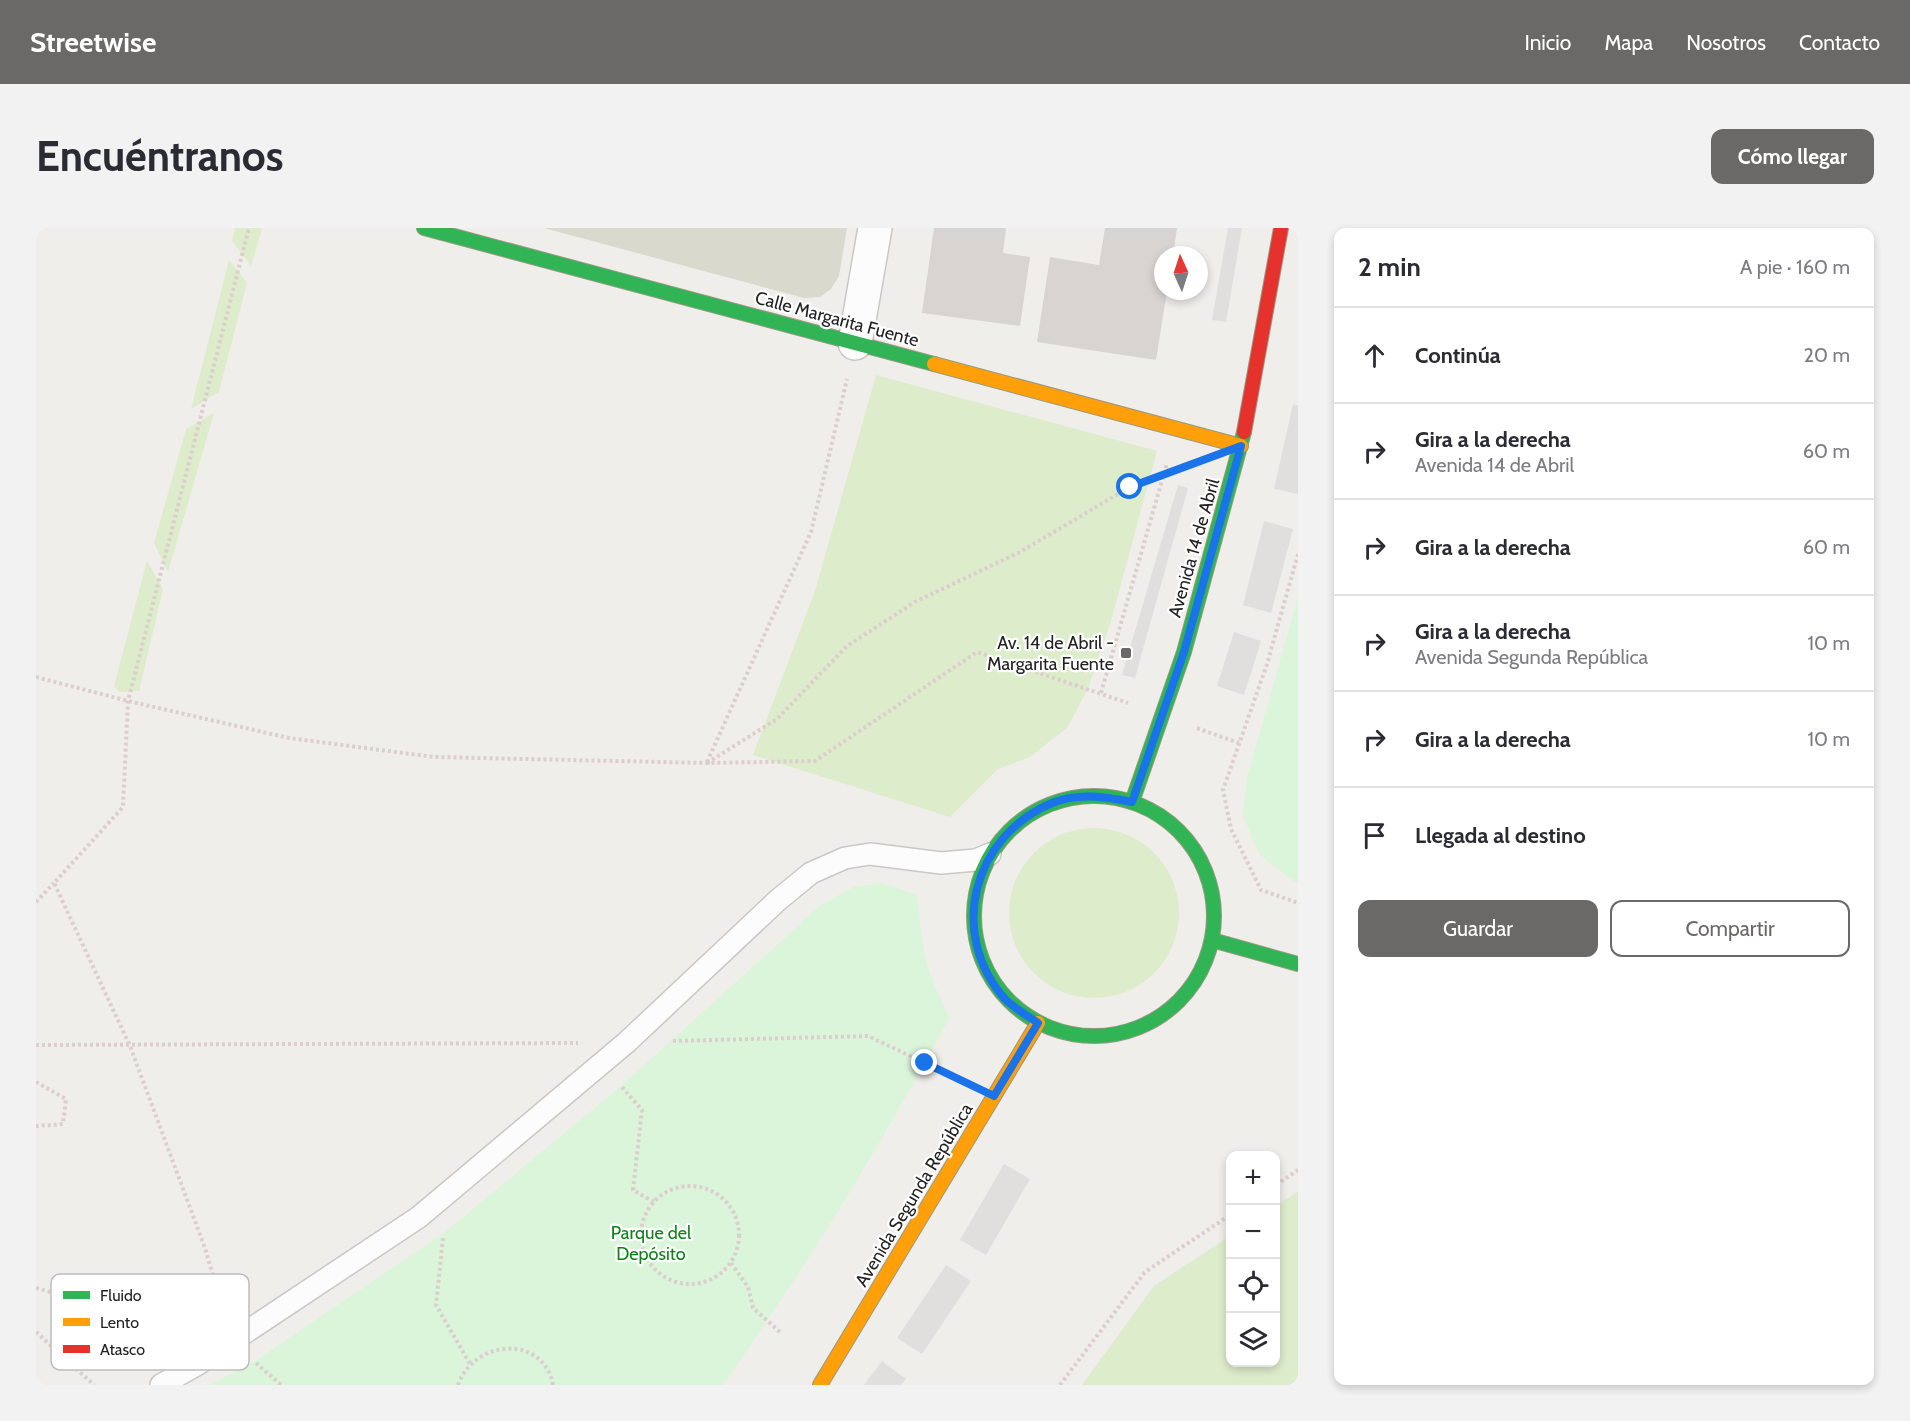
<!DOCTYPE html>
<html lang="es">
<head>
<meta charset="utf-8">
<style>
  body { margin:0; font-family:Cabin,sans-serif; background:#f2f2f3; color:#2b2b33 }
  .controls { position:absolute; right:18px; bottom:18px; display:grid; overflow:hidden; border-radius:12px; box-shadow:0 3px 9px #0003 }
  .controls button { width:54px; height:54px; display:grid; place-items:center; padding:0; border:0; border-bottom:2px solid #e1e1e2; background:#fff; color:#2b2b33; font:30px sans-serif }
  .compass { position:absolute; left:1118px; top:18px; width:54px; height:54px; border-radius:50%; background:#fff; box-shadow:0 3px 9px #0003; rotate:357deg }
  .stop { position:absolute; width:18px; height:18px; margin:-14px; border:4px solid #1a73e8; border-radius:50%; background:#fff }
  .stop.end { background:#1a73e8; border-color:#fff; box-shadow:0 2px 6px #0008 }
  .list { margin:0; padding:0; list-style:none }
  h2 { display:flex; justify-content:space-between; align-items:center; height:78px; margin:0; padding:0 24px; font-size:26px }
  h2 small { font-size:20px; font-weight:400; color:#7c7c81 }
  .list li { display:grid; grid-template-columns:39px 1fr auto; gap:18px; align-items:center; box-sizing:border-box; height:96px; padding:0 24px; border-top:2px solid #e1e1e2 }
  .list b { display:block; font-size:22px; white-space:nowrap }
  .list p { margin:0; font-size:20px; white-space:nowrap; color:#7c7c81 }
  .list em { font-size:20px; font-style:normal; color:#7c7c81 }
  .actions { display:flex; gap:12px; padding:18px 24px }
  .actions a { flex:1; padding:14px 0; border:2px solid #6a6968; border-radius:12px; text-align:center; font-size:21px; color:#6a6968 }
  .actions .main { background:#6a6968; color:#fff }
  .icon { flex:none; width:33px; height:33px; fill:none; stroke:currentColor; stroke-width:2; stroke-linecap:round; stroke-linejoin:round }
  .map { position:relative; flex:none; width:1262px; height:1157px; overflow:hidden; border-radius:12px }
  header { display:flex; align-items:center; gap:36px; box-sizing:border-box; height:84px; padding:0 30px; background:#6a6968; color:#fff }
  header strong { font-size:28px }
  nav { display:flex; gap:33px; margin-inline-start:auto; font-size:21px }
  .intro { display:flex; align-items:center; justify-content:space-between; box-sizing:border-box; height:144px; padding:0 36px }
  h1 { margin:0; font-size:42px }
  .button { padding:15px 27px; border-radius:12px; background:#6a6968; color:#fff; font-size:21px; font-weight:700 }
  main { display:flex; gap:36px; padding:0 36px }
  aside { flex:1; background:#fff; border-radius:12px; box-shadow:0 3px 9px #0003 }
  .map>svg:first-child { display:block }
  .construction { fill:#d9d9cd }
  .grass { fill:#ddeccb }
  .park { fill:#daf5da }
  .parking { fill:#e0dfde }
  .building { fill:#d7d4d2 }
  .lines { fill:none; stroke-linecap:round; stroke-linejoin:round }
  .lane-casing { stroke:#c9c8c7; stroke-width:24 }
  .street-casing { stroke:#c9c8c7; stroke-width:36 }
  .fast-casing { stroke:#999a82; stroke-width:16 }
  .slow-casing { stroke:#999a82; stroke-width:16 }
  .jam-casing { stroke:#999a82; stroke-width:16 }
  .path { stroke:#dccecd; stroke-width:4; stroke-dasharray:3 3; stroke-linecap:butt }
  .lane { stroke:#fdfcfc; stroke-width:21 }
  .street { stroke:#fdfcfc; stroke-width:33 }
  .fast { stroke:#30b455; stroke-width:14 }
  .slow { stroke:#ff9f0a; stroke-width:14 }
  .jam { stroke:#e5322d; stroke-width:14 }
  .route { stroke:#1a73e8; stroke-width:8 }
  .poi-dot { fill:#6a6968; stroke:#fff; stroke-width:2 }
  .labels { text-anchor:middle; stroke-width:4.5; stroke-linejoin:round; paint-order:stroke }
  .street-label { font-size:18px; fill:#222; stroke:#fff }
  .poi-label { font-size:18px; fill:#222; stroke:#fff; text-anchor:end }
  .park-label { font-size:18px; fill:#0c8416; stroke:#fff }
  .key { fill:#fff; stroke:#bdbdbd; stroke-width:1.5 }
  .key-label { font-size:16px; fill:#222 }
</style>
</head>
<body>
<header>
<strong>Streetwise</strong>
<nav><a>Inicio</a><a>Mapa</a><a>Nosotros</a><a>Contacto</a></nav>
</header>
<div class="intro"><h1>Encuéntranos</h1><a class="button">Cómo llegar</a></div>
<main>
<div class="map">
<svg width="1262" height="1157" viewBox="0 0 1262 1157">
  <rect width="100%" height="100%" fill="#f0eeeb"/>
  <path class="construction" d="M508,0H811L803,48L795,61L784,69L768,70Z"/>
  <g class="grass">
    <path d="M199,0H226L215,38L196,13Z"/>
    <path d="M193,32L211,55L183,164L155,181Z"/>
    <path d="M840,147L1121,223L1075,393L1052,460L1032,499L994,529L962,541L914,589L717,527L779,363Z"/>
    <path d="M178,185L132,344L118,315L150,201Z"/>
    <path d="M111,333L127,361L103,463L83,464L78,458Z"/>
    <circle cx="1058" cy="685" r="85"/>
    <path d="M1262,963V1157H1046L1118,1058L1194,1008V1134H1240V978Z"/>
  </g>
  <g class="park">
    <path d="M1262,369V654L1257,653L1224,627L1206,586L1212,546Z"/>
    <path d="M847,655L881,667C885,716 890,746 914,789C846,915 770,1040 687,1157H173L219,1133L408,1005L585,858L785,677L817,659Z"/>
  </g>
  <g class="parking">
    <path d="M1192,0H1206L1190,94L1176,92Z"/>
    <path d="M1257,176L1262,177V266L1238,261Z"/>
    <path d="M1142,257L1152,260L1099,450L1086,447Z"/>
    <path d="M1228,293L1257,301L1235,385L1207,377Z"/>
    <path d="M1198,404L1225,413L1208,467L1181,458Z"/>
    <path d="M968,936L994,951L950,1027L924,1012Z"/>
    <path d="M910,1037L935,1053L886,1126L861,1110Z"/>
    <path d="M846,1133L870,1151L865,1157H828Z"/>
  </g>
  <g class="building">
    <path d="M898,0H970L967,25L994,29L984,98L886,85Z"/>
    <path d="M1069,0H1141L1137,27H1127V63H1131L1120,132L1001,114L1014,29L1063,37Z"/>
  </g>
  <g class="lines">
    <g class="lane-casing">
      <path id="lane" d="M125,1157L162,1136L383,989L591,814L742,672L775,645L809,630L834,626L905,635L940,632L954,626"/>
    </g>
    <g class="street-casing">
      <path id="street" d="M819,115L839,0"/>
    </g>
    <g class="fast-casing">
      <g id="fast">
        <path d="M388,0L898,136"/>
        <circle cx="1058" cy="688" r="120"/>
        <path d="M1096,574L1148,424L1208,204"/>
        <path d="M1176,712L1262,736"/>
      </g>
    </g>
    <g class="slow-casing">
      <g id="slow">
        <path d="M898,136L1205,218"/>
        <path d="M784,1157L1002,795"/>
      </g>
    </g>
    <g class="jam-casing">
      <path id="jam" d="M1208,204L1245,0"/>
    </g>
    <g class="path">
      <path d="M1262,326L1231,436L1187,562L1195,601L1225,662L1262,675"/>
      <path d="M0,449L92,473L253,510L398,529L671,535L779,533L941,424L1092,475"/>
      <path d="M1065,465L1131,235"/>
      <path d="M1161,500L1203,515"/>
      <path d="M671,534L775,304L811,151"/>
      <path d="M671,535L741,491L811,418L879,374L984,324L1094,259L1141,240"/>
      <path d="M0,674L18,655"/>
      <path d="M637,813L832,808L925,852"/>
      <path d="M0,817L542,815"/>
      <path d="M0,854L30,871L27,896L0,898"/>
      <path d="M586,859L606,882L597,962L618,974"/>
      <path d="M1240,957L1262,942"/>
      <circle cx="654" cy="1007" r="49"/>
      <path d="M407,1010L400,1077L434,1136"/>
      <path d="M695,1035L712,1059L717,1080L744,1104"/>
      <path d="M0,1060L65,1078L115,1097L155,1104"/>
      <path d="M187,1082L169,1020L94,818L18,655L87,579L92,473L213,0"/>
      <path d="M0,1104L58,1157"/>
      <path d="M220,1135L245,1157"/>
      <path d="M422,1157C439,1110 508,1107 517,1157"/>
      <path d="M1024,1157L1109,1044L1194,987"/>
    </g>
    <use href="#lane" class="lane"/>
    <use href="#street" class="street"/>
    <use href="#fast" class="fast"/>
    <use href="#slow" class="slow"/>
    <use href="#jam" class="jam"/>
  </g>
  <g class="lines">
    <path class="route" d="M889,835L958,868L1002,795C992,788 978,780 969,771C911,705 937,608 1016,575C1042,564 1070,569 1096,574L1148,424L1205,218L1094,259"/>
  </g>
  <rect class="poi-dot" x="1084" y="419" width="12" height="12" rx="3"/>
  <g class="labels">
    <g class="street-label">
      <text transform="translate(801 91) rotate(15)" y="6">Calle Margarita Fuente</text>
      <text transform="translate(1158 320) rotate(-74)" y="6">Avenida 14 de Abril</text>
      <text transform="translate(878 967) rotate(-59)" y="6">Avenida Segunda República</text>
    </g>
    <g class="poi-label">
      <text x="1078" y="421">Av. 14 de Abril -<tspan x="1078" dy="21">Margarita Fuente</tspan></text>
    </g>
    <g class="park-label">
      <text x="615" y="1011">Parque del<tspan x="615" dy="21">Depósito</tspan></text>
    </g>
  </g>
  <rect x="15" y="1046" width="198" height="96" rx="9" class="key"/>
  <rect x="27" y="1063" width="27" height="8" fill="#30b455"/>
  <rect x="27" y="1090" width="27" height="8" fill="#ff9f0a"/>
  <rect x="27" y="1117" width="27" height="8" fill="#e5322d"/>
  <g class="key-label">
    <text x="64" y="1073">Fluido</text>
    <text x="64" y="1100">Lento</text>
    <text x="64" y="1127">Atasco</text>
  </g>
</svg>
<div class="controls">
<button>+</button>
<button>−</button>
<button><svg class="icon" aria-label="locate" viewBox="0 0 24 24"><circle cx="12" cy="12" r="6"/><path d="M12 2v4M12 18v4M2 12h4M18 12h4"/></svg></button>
<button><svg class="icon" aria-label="layers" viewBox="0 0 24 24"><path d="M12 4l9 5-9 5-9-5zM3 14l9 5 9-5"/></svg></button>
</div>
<svg class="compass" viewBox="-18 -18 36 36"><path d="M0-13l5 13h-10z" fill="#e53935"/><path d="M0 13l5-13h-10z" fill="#7c7c81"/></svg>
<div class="stop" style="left:1094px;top:259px"></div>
<div class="stop end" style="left:889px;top:835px"></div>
</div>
<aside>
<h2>2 min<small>A pie · 160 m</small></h2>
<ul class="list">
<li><svg class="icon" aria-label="ahead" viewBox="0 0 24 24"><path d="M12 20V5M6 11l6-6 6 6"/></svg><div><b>Continúa</b></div><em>20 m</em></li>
<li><svg class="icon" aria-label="right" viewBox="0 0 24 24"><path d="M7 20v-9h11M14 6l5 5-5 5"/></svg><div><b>Gira a la derecha</b><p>Avenida 14 de Abril</p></div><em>60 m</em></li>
<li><svg class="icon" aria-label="right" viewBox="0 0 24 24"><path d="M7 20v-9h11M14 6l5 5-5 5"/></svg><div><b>Gira a la derecha</b></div><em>60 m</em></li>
<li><svg class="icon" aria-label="right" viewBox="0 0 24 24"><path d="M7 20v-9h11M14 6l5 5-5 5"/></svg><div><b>Gira a la derecha</b><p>Avenida Segunda República</p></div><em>10 m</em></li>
<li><svg class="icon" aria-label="right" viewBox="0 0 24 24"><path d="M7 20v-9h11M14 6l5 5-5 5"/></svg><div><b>Gira a la derecha</b></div><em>10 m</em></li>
<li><svg class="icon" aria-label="arrive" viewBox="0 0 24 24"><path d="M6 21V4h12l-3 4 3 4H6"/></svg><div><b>Llegada al destino</b></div></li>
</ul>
<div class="actions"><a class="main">Guardar</a><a>Compartir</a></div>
</aside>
</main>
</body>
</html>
